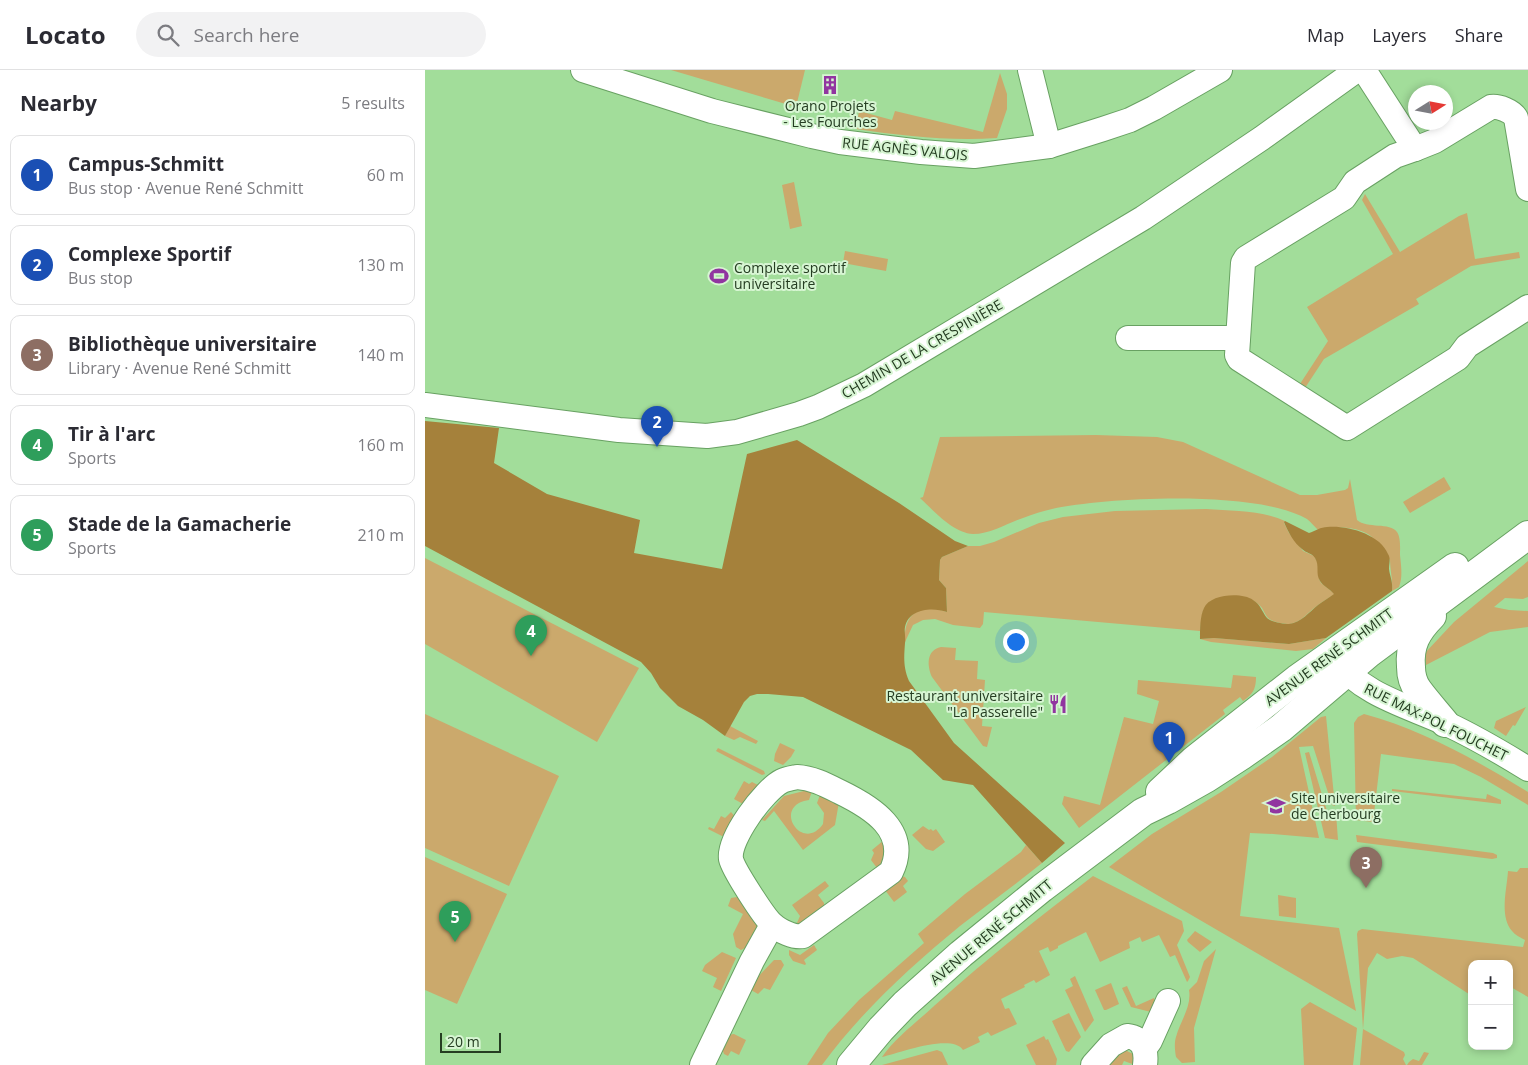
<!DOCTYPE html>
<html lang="en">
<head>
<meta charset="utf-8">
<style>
  body { margin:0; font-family:"Open Sans",sans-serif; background:#f2f2f3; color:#2b2b33 }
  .controls { position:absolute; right:15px; bottom:15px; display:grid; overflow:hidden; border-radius:10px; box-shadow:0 2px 8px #0003 }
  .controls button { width:45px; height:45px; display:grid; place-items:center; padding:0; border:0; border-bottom:1px solid #e1e1e2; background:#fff; color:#2b2b33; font:25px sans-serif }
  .compass { position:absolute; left:983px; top:15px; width:45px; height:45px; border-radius:50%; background:#fff; box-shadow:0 2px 8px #0003; rotate:79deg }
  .scale { position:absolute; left:15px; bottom:12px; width:61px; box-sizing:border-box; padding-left:5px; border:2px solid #253d22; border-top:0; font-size:14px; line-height:18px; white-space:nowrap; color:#253d22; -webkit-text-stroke:4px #d7f5d3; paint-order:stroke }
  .you { position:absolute; left:590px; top:571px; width:18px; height:18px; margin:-12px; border:4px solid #fff; border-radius:50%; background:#1a73e8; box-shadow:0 0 0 8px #1a73e833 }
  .badge { display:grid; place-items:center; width:32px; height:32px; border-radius:50%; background:#1a73e8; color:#fff; font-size:16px; font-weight:700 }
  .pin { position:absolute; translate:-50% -41px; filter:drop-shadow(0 1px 2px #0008) }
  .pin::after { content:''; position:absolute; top:26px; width:18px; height:15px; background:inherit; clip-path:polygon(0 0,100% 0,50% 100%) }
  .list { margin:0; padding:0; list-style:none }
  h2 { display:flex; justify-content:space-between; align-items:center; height:65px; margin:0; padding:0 20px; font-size:21px }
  h2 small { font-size:16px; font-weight:400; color:#7c7c81 }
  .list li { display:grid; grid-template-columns:32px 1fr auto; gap:15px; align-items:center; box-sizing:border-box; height:80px; margin:0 10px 10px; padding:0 10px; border:1px solid #e1e1e2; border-radius:10px }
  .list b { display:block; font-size:19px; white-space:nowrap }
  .list p { margin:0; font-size:16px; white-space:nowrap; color:#7c7c81 }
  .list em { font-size:16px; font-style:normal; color:#7c7c81 }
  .icon { flex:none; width:28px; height:28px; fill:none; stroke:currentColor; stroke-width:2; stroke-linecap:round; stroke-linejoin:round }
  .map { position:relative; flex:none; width:1103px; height:995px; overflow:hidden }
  header { display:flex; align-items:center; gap:30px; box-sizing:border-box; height:70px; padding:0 25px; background:#fff; border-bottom:1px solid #e1e1e2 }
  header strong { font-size:24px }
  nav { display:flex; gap:28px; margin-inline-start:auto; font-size:18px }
  .search { width:350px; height:45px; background:#f2f2f3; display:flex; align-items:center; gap:12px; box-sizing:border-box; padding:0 18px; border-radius:28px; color:#7c7c81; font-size:19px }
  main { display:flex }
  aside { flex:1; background:#fff }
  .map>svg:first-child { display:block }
  .green { fill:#cba96c }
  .forest { fill:#a5813b }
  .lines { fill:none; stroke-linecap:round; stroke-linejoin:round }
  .minor-casing { stroke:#68a162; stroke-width:26 }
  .major-casing { stroke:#68a162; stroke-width:30 }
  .minor { stroke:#fff; stroke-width:24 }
  .major { stroke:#fff; stroke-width:28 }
  .labels { text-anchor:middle; stroke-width:4; stroke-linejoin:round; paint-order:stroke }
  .poi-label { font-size:14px; fill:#253d22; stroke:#d7f5d3; text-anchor:start }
  .street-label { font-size:14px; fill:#253d22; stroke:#d7f5d3 }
</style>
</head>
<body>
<header>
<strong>Locato</strong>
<div class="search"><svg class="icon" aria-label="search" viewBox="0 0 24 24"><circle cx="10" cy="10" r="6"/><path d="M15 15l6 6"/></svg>Search here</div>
<nav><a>Map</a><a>Layers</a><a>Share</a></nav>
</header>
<main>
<aside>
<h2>Nearby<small>5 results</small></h2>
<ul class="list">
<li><span class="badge" style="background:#1a4fb4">1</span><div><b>Campus-Schmitt</b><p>Bus stop · Avenue René Schmitt</p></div><em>60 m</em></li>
<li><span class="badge" style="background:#1a4fb4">2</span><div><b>Complexe Sportif</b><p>Bus stop</p></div><em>130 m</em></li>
<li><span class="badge" style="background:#8d6e63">3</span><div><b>Bibliothèque universitaire</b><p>Library · Avenue René Schmitt</p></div><em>140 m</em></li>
<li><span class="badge" style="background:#2e9e5b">4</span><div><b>Tir à l'arc</b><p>Sports</p></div><em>160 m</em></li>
<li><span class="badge" style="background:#2e9e5b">5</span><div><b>Stade de la Gamacherie</b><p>Sports</p></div><em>210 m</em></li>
</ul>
</aside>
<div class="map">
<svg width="1103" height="995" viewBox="0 0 1103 995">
  <rect width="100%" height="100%" fill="#a2dd9a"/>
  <g class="green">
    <path d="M246,0H380L371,37Z"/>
    <path d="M575,3L582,24V39L572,68C524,71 478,66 431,59L434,41L467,50L470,41L558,62Z"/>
    <path d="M369,112L377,156L365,159L357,115Z"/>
    <path d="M940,124L975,182L1034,146L1042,143L1050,189L1094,182L1095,188L1046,196L991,229L994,234L899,289L878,321L873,317L903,271L882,237L968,184L937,130Z"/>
    <path d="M420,181L463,189L461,201L418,193Z"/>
    <path d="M671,365L732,367L758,372L875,425H892L920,420L923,418L925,409L932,450C942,459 965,452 972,462C976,468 975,479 975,485C976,495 978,507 974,517L967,521C968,510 965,501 965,490C959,483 954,474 947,467C937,457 905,454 893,460C889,456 886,452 882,449C832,420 684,427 627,439C618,441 608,444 598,448C582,453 566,464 548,464C528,463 509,441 495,428L498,427L515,367Z"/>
    <path d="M1019,407L1026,419L985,443L978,432Z"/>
    <path d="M781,439C807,441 835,440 860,451L859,453L864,463L878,481L889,486L893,493L894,509L896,513L910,524C904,528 898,531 893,535C884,541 877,552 865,554C859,554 847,552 843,548C840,545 839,541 837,538C828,526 811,525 798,527C776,532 778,541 775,561L559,542L558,554L555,558L528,555L510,549L498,550L488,555L480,572C478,544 495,532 522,542L521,518L514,510L515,490L517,487L543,476H555L569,472L614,453L638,447L690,441Z"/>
    <path d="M0,488L214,598L172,672L0,574Z"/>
    <path d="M1103,491V527L1098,529L1080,528L1069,537L1084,540L1103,541V557L1065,562L1001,595L1000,583L1029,552Z"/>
    <path d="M789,568L864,574L901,568L888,579L871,581L786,572L775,569Z"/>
    <path d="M516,577L531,578L530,590L553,591L552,609L560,610L557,656L567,657L562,677L558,676L507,607C502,596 501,580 516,577Z"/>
    <path d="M808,605L831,607C831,619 828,624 818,631L815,627L798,640L800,644L654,758L637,734L639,726L675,735L699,647L728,654L734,631L712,624L713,610L806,618Z"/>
    <path d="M1101,637L1090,656L1088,655L1081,666L1069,658L1071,651Z"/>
    <path d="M0,644L134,706L84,816L0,778Z"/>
    <path d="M939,644C998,660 1051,690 1103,722V735L1056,707L1029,694L956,684L948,752L931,750L929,653L933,647Z"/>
    <path d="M901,646L910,736L907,735L888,676L874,677L894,768L848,764L825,763L815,846L914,858L931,941L684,797L727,764L796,722L847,687L896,647Z"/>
    <path d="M305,656L333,671L331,674L315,667L309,670L300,666Z"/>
    <path d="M355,673L370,680L366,687L358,695L349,691L350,684Z"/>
    <path d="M293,678L339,701L340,704L337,705L291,681Z"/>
    <path d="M884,682L902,741L911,743L913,770L900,768L880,683Z"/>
    <path d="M319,711L324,714L327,712L333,715L334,721L318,734L309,729Z"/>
    <path d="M967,719L1061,729L1062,724L1076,730V734L967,721Z"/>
    <path d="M383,720L387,721L384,730C346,735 377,784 398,754L399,743L392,733L395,725L414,732L410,755L378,780L349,741L340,751L337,750L359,726Z"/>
    <path d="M306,742L313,750L303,765L297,766L283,759L284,757L289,759L296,746L300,748Z"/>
    <path d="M498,756L504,760L506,759L508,761L511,759L520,772L508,781L501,779L487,765Z"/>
    <path d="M931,765L1068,783L1072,785V788L1067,789L932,772Z"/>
    <path d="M459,770L460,798L455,802L446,790L449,783L447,780Z"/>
    <path d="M601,775L617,793C590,815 562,835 535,856C485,897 435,943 397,995H382L403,963L434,930L499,873L493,864L540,824L596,782Z"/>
    <path d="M0,787L82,824L32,934L0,920Z"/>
    <path d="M1095,798H1103V927L1084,916V894H1047V926L988,888L977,886L962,889L952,883L943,898L938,959L979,982L980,985L978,989L981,995H935L938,959L932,864L933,861L937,859L1098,877L1100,870C1095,867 1090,865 1087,861C1074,846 1082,819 1083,801L1092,802Z"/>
    <path d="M473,805L480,807L483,811L478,816L482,822L469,832L460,820Z"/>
    <path d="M668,806L757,851L759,861L752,875L765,907L763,911L762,912L750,885L745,887L734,865L717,872L715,867L704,872L705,878L675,892L661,862L633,876V878L625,882L623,877L614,881L625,905L611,913L609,910L599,915L600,917L576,929L580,939L584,938L592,954L566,966L563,962L553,967L555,972L538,980C527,963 474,983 457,987C470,968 492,952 509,936C560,890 613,848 668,806Z"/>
    <path d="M400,811L404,816L393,825L399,833V837L375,856L371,855L375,846L367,835Z"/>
    <path d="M853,825L871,828V848L854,846Z"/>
    <path d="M318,826L336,850L324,876L316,880L311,877L308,864L318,844L303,836L306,828Z"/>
    <path d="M770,861L787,872L775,882L763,872L762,870Z"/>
    <path d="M389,875L392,880L379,890L381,894L380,895L368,891L364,885V880L375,885Z"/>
    <path d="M791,879L769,958L770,992L757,993L751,987C750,981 749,973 751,967C755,952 767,936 764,920L772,912L779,891Z"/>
    <path d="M297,882L311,888L296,921L288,917L292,908L277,901L280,895Z"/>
    <path d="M349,890H356L359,895L345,920L339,918L333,924L326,920V914Z"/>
    <path d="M650,906L669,950L660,962L640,920L648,916L645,909Z"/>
    <path d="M686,913L694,934L681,940H679L670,920Z"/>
    <path d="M702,916L711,936L729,928L730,931L726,942L706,937L697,918Z"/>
    <path d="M885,932L932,958L928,995H879L876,939Z"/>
    <path d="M644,943L656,967L644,982L641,981L627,951Z"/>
    <path d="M309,964L321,970L314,985L306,981L303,986L299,984L297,978L303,965Z"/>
    <path d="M619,966L621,970L623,969L632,989L631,995H611L601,975Z"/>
    <path d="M512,980L517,982L523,995H457Z"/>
    <path d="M692,980L702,981L708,984L710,995L699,991L697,995H678Z"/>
    <path d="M999,982L1004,983L997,995H982L984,992L988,989L994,991Z"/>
  </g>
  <g class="forest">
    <path d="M0,351L74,358L69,393L122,424L215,450L209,483L297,499L322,384L372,370L474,433L530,471L543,476L517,487L515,490L514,510L521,518L522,542C508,537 484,538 480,557C479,562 481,568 480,573C479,587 478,597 484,611L529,673L640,773L617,793L548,715L518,710L486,680L378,627L343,624H332L325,626L319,632L300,666L278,650L253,636L235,618L226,603L216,592L0,476Z"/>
    <path d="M860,451L884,463C890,461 896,457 902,457C922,455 955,464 963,484C966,489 964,493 964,499C965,507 968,511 967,521L901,568L864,574L789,568L775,569C775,559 775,546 779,538C785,524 817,522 828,530C836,535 837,542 842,548C846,552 859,554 864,554C877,552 884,542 893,535C898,531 904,528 909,524C905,519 898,516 895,511C890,503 895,496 890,488C887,483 881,483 877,479C869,473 863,462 859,452Z"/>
  </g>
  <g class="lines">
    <g class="minor-casing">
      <g id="minor">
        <path d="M158,0L287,41L387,66L415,72L496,82L549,86L624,76L678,59L705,50L729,38L795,0"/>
        <path d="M605,0L624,76"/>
        <path d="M939,0L990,79L970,86L930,112L919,128L821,188L818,193L812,285L814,289L922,358L1033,288L1042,276L1103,237"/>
        <path d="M990,79L1010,71L1066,37C1074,36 1087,41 1091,48L1103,119"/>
        <path d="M703,268H813"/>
        <path d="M0,335L194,360L282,366L312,362L374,344L393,337L439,315L718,148L837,68L932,0"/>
        <path d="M910,589C939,626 981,635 1022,654C1050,667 1077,683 1103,699"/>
        <path d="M372,707C388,708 401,715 415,722C446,737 486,761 466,802L378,866C370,868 354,861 347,854C339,847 308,799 306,789C303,769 339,720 357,711C361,709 367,708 372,707Z"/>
        <path d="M720,978L725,971L743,931"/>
        <path d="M277,995L327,891L347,855"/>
        <path d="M668,995L686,975L702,966C718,968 722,980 720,995"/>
      </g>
    </g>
    <g class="major-casing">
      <g id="major">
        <path d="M1007,546C992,561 984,575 986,597C986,606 988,613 993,620C1001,631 1011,642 1020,653"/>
        <path d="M735,722L769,690L872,609L1030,497"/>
        <path d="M426,995L456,959L480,934L536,884L617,818L718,742L743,730L782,708L816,686L856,658L943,584L1103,465"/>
      </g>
    </g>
    <use href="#minor" class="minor"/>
    <use href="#major" class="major"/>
  </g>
  <defs>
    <g id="building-bare" transform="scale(1.5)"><path d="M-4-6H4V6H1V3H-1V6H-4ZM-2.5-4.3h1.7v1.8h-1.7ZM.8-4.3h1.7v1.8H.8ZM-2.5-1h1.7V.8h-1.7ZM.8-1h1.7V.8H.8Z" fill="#9135a0" stroke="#d7f5d3" stroke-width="2.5" paint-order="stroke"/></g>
    <g id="stadium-bare" transform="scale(1.5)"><path d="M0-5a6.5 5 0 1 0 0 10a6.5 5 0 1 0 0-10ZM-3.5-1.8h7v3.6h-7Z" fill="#9135a0" stroke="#d7f5d3" stroke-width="2.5" paint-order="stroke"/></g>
    <g id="restaurant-bare" transform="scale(1.5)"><path d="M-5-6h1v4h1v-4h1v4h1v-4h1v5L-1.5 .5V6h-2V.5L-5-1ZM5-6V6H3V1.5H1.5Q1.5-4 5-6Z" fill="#9135a0" stroke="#d7f5d3" stroke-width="2.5" paint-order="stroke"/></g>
    <g id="university-bare" transform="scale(1.5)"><path d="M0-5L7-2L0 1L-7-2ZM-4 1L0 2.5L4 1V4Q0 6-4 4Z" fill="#9135a0" stroke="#d7f5d3" stroke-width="2.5" paint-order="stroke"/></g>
  </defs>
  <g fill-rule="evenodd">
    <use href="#building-bare" x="405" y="15"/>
    <use href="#stadium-bare" x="294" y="206"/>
    <use href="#restaurant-bare" x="633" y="634"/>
    <use href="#university-bare" x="851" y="736"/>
  </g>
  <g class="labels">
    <g class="poi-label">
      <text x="405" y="41" text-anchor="middle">Orano Projets<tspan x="405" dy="16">- Les Fourches</tspan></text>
      <text x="309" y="203">Complexe sportif<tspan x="309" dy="16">universitaire</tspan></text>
      <text x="618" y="631" text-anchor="end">Restaurant universitaire<tspan x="618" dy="16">"La Passerelle"</tspan></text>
      <text x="866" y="733">Site universitaire<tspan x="866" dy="16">de Cherbourg</tspan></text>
    </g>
    <g class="street-label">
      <text transform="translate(480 79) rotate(6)" y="5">RUE AGNÈS VALOIS</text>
      <text transform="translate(497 279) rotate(-30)" y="5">CHEMIN DE LA CRESPINIÈRE</text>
      <text transform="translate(904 587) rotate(-36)" y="5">AVENUE RENÉ SCHMITT</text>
      <text transform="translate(1011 652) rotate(26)" y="5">RUE MAX-POL FOUCHET</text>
      <text transform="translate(566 862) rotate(-40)" y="5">AVENUE RENÉ SCHMITT</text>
    </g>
  </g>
</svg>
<div class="controls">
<button>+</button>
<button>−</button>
</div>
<svg class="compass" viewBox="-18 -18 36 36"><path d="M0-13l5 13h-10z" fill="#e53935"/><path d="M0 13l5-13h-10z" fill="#7c7c81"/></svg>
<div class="scale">20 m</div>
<div class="you"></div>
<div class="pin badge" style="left:744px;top:693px;background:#1a4fb4">1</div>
<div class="pin badge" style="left:232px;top:377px;background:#1a4fb4">2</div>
<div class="pin badge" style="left:941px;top:818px;background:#8d6e63">3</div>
<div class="pin badge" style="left:106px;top:586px;background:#2e9e5b">4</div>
<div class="pin badge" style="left:30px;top:872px;background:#2e9e5b">5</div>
</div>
</main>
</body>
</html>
